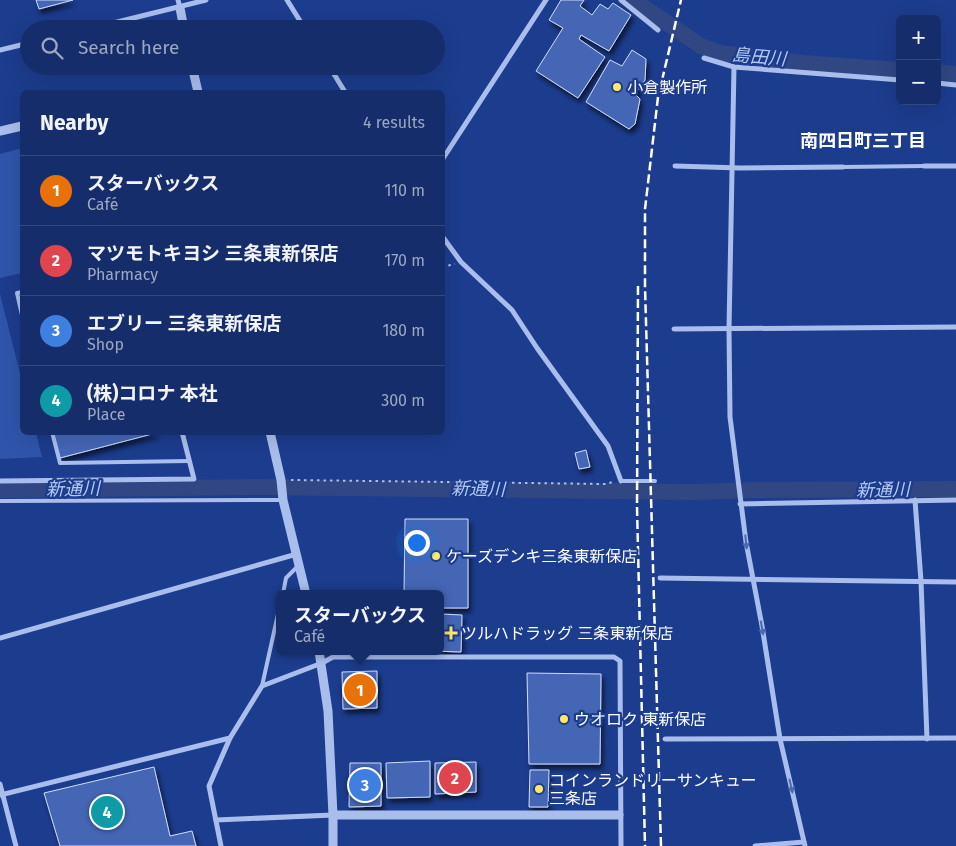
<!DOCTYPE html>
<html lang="en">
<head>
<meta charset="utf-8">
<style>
  body { margin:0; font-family:"Fira Sans","Noto Sans JP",sans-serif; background:#1e3570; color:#f1f3f6 }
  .controls { position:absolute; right:15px; top:15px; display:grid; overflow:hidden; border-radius:8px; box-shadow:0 5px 20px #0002 }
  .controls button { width:45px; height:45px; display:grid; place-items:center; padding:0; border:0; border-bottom:1px solid #34497e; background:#152d6a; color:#f1f3f6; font:25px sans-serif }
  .you { position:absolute; left:416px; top:542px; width:18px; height:18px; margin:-12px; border:4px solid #fff; border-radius:50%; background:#1a73e8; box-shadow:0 0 0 8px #1a73e833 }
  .badge { display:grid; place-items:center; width:32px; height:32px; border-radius:50%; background:#8bbbb9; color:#fff; font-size:16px; font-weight:700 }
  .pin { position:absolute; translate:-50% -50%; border:2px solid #fff; box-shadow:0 1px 5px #0006 }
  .popup { position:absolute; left:276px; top:590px; width:168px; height:65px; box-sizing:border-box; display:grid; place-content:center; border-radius:8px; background:#152d6a; filter:drop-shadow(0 1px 4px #0005); font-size:16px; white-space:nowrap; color:#9da8c1 }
  .popup b { font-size:19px; color:#f1f3f6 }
  .popup::after { content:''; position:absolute; left:50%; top:100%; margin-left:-10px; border:10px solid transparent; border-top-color:#152d6a }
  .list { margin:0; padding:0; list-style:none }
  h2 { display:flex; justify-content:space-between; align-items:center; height:65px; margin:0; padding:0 20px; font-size:21px }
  h2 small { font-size:16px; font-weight:400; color:#9da8c1 }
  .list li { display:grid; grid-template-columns:32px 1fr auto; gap:15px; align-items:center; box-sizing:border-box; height:70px; padding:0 20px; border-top:1px solid #34497e }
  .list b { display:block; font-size:19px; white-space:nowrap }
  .list p { margin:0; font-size:16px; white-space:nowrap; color:#9da8c1 }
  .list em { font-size:16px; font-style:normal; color:#9da8c1 }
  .icon { flex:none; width:28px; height:28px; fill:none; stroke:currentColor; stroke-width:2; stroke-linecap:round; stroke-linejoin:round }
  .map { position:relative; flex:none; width:956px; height:846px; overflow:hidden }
  .search { position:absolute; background:#152d6a; box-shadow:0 5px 20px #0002; left:20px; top:20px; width:425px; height:55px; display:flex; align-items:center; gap:12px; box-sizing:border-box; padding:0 18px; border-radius:28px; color:#9da8c1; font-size:19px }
  .panel { position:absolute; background:#152d6a; box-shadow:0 5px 20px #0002; left:20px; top:90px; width:425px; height:345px; border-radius:8px }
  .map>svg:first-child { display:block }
  .green { fill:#2f55ab }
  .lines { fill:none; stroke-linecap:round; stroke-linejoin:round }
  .river { stroke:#304784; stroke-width:16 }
  .building { fill:#4466b5; stroke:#cfdcf9; filter:url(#shadow) }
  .path { stroke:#a9beed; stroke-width:2; stroke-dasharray:2.5 4; stroke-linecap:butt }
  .service { stroke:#a9beed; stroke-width:4 }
  .minor { stroke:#a9beed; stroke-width:5 }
  .tertiary { stroke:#a9beed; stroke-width:9 }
  .rail { stroke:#fff; stroke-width:2.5; stroke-dasharray:9 4; stroke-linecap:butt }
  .oneway { fill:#4d6aaf }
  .poi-dot { fill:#fde967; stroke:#1c3c8d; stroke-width:2 }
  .labels { text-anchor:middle; stroke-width:4.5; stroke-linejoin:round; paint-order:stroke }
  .poi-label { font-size:16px; fill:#fff; stroke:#1c3c8d; text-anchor:start }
  .water-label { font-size:18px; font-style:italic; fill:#b5c8f4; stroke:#1c3c8d }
  .neighbourhood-label { font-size:18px; font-weight:bold; fill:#fff; stroke:#1c3c8d }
</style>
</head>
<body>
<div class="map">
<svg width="956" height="846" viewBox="0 0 956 846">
  <defs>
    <filter id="shadow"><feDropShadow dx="2.5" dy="4.5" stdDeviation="2.5" flood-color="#0009"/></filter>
  </defs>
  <rect width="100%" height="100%" fill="#1c3c8d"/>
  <g class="green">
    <path d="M22,148V273L0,278V154Z"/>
    <path d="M0,294L22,381V432L36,433L42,457L0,459Z"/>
  </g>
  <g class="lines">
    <g class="river">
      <path d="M633,0L701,46L719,53L803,63L900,70"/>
      <path d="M937,72L956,74"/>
      <path d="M0,490L260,487L694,492L754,490L956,489"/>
    </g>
  </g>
  <g class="building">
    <path d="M36,0H73L39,9Z"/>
    <path d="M561,0H584L580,6L592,15L600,4L608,9L613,3L631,15L609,51L581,35L579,39L605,57L578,98L536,71L563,28L549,20Z"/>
    <path d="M632,50L646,59L645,80L635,94L640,99L635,124L629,129L586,102L610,60L622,66Z"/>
    <path d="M53,432H156V433L60,458Z"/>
    <path d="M586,450L590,467L579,469L575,453Z"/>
    <path d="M405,519H468V608H440V594H404Z"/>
    <path d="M440,614L462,615L461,652L433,651H440Z"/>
    <path d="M377,671V708L343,709L342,672Z"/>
    <path d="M527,673L601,674L600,764H529Z"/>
    <path d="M430,761V797L387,798L386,763Z"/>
    <path d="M476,762V792L435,794V763Z"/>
    <path d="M350,763H381V806L349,807Z"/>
    <path d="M154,767L170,836L192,831L196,846H60L44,793Z"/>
    <path d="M530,770H549L548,807H529Z"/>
  </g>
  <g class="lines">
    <g class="path">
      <path d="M442,267L455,264"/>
      <path d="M291,480L605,484L613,482"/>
    </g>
    <g class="service">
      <path d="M843,167L924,166"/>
      <path d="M22,292L17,293L22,315"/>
      <path d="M52,432L60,463L189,461"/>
      <path d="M621,481H655"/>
      <path d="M0,501L283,500"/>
      <path d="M283,594L286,578L298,566"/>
      <path d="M262,686L280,605"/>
    </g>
    <g class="minor">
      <path d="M178,0L180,8"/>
      <path d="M287,0L305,29"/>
      <path d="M621,0L658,30"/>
      <path d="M89,29L206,0"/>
      <path d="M0,50L29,43"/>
      <path d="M704,58L734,67L900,80"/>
      <path d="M329,66L345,92"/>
      <path d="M734,67L729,329L730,417L746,542L762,626L780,739L805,846"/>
      <path d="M937,83L956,85"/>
      <path d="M442,160L546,0"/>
      <path d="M675,166L740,168L843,167"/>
      <path d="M924,166H956"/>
      <path d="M442,236L461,262L512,310L537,348L608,446L621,481"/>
      <path d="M674,329L956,327"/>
      <path d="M0,481L194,479L182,432"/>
      <path d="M915,500L921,581L927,739"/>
      <path d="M740,504L956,500"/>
      <path d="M660,578L956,582"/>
      <path d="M0,638L297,554"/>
      <path d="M665,739L956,738"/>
      <path d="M0,784L16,846"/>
      <path d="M0,795L230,738"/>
      <path d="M216,820L333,815"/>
      <path d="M221,846L209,786L230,738L262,686L322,663L333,657H614L620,661L621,846"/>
      <path d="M755,846L804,842"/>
    </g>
    <g class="tertiary">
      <path d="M180,8L184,29"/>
      <path d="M192,66L198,92"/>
      <path d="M0,131L22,126"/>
      <path d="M270,432L281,480L283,500L306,594"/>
      <path d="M319,651L328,711L333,815V846"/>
      <path d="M333,815H619"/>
    </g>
    <g class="rail">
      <path d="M638,286L637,507L645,846"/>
      <path d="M661,846L645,287V209L658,97L681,0"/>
    </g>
  </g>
  <defs><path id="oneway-solid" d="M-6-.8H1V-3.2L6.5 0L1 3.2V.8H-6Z" transform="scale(1.25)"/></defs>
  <g class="oneway">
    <use href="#oneway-solid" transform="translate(746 542) rotate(84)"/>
    <use href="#oneway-solid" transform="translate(762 628) rotate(80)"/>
    <use href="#oneway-solid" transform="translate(791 786) rotate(77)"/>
  </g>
  <g class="poi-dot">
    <circle cx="617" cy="87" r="5"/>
    <circle cx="436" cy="556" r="5"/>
    <path d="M448.5 625.5h5v5h5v5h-5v5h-5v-5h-5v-5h5z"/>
    <circle cx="564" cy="719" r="5"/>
    <circle cx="539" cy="789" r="5"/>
  </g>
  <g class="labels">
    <g class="poi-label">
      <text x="627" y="93">小倉製作所</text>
      <text x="446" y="562">ケーズデンキ三条東新保店</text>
      <text x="461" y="639">ツルハドラッグ 三条東新保店</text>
      <text x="574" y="725">ウオロク 東新保店</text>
      <text x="549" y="786">コインランドリーサンキュー<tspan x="549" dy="18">三条店</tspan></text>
    </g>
    <g class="water-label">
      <text transform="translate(759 57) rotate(5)" y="6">島田川</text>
      <text transform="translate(73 489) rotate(-1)" y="6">新通川</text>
      <text transform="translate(478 489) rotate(1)" y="6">新通川</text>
      <text transform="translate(883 490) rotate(-1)" y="6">新通川</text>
    </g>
    <g class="neighbourhood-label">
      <text x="863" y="147">南四日町三丁目</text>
    </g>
  </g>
</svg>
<div class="controls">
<button>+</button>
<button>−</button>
</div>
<div class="you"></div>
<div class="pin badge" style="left:360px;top:690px;background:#e8710a">1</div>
<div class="popup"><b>スターバックス</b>Café</div>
<div class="pin badge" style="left:455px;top:778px;background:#e0444e">2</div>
<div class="pin badge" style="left:365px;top:785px;background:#3f7fe0">3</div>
<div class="pin badge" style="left:107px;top:812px;background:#0f9aa8">4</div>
<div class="search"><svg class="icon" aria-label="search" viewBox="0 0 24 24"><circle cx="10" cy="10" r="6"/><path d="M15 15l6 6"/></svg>Search here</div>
<section class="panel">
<h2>Nearby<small>4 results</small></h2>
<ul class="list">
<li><span class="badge" style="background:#e8710a">1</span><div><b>スターバックス</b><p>Café</p></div><em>110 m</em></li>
<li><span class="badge" style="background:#e0444e">2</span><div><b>マツモトキヨシ 三条東新保店</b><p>Pharmacy</p></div><em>170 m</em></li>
<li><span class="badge" style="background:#3f7fe0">3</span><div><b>エブリー 三条東新保店</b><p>Shop</p></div><em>180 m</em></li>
<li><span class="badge" style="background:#0f9aa8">4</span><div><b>(株)コロナ 本社</b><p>Place</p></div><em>300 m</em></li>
</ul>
</section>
</div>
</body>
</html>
